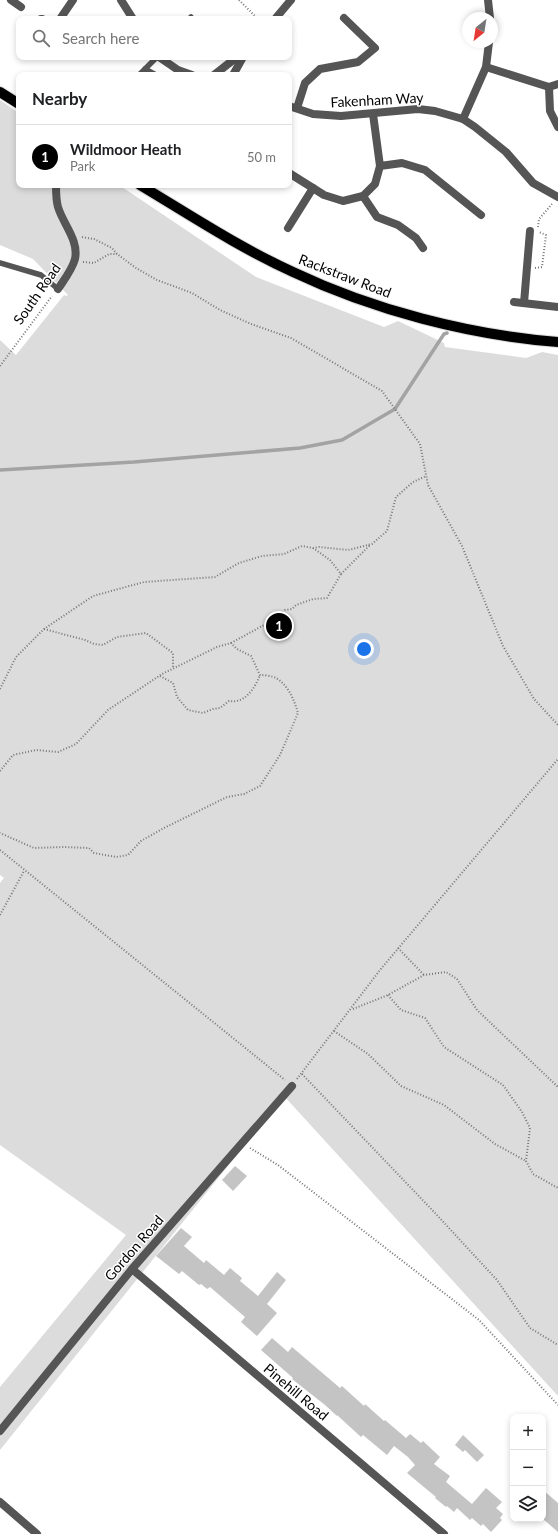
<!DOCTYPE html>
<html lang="en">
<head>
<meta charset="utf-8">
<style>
  body { margin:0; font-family:Lato,sans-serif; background:#f2f2f2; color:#202124 }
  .controls { position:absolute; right:12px; bottom:12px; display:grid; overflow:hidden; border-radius:8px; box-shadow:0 2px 6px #0003 }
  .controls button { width:36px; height:36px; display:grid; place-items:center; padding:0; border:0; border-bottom:1px solid #e0e0e0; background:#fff; color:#202124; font:20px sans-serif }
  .compass { position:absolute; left:462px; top:12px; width:36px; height:36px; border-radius:50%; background:#fff; box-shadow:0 2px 6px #0003; rotate:210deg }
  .you { position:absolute; left:364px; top:649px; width:14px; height:14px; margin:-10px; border:3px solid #fff; border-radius:50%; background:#1a73e8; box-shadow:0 0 0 6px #1a73e833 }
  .badge { display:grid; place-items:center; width:26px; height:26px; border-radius:50%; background:#000; color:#fff; font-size:13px; font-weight:700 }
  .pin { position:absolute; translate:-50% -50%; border:2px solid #fff; box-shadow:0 1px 4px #0006 }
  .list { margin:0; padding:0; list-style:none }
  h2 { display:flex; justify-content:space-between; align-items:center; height:52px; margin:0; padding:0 16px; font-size:17px }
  h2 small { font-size:13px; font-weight:400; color:#757577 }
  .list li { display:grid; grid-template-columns:26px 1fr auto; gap:12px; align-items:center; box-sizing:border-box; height:64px; padding:0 16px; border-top:1px solid #e0e0e0 }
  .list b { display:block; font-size:15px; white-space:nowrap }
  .list p { margin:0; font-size:13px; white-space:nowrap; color:#757577 }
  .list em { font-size:13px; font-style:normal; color:#757577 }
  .icon { flex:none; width:22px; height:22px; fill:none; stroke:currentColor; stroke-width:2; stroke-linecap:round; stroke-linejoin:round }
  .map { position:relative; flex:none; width:558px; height:1534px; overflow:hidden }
  .search { position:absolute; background:#fff; box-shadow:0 2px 6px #0003; left:16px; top:16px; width:276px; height:44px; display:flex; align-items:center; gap:10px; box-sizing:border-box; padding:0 14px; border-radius:8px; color:#757577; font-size:15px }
  .panel { position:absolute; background:#fff; box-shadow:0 2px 6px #0003; left:16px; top:72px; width:276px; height:116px; border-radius:8px }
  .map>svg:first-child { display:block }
  .green { fill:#dcdcdc }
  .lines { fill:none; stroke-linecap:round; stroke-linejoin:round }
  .stream { stroke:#a3a3a3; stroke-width:3.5 }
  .building { fill:#c4c4c4 }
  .primary-casing { stroke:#dbdbdb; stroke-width:12 }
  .path { stroke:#777; stroke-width:2; stroke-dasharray:1 2; stroke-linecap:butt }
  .service { stroke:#555; stroke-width:5.5 }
  .minor { stroke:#555; stroke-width:8 }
  .tertiary { stroke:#555; stroke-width:8 }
  .primary { stroke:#000; stroke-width:10 }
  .labels { text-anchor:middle; stroke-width:3; stroke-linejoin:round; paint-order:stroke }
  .street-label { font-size:14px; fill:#000; stroke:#fff }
</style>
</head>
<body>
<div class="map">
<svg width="558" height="1534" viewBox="0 0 558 1534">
  <rect width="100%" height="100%" fill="#fff"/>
  <path class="green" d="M0,100L19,113V185H119L256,277L384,327L398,321L444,343L445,347L526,358L542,352L558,355V1396L284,1096L0,1450V1387L126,1235L0,1145V883L4,878L0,875V340L16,355L64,295L66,296L68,295L33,259L0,245Z"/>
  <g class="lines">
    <path class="stream" d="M0,470L134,462L300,448L342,440L395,409L444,334L447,333"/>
  </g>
  <g class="building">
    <path d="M235,1166L247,1176L233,1191L222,1180Z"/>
    <path d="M181,1228L192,1237L184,1246L204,1263L206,1260L224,1275L230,1268L242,1278L240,1281L258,1296L277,1272L286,1280L267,1304L277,1313L257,1336L241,1322L245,1317L210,1287L207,1289L201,1284L199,1285L182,1271L179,1274L156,1256Z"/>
    <path d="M272,1338L288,1352L292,1347L340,1388L342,1386L364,1406L365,1404L384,1421L385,1420L406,1438L410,1434L421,1443L423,1441L440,1457L434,1464L450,1476L446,1482L472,1504L486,1488L502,1502L496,1508L503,1514L500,1518L502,1520L491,1532L483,1524L481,1526L472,1518L470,1520L457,1508L454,1512L447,1506L446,1507L435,1498L436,1497L407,1473L415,1465L408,1457L394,1446L387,1455L363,1435L361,1437L337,1415V1416L325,1405L292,1379L293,1378L261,1350Z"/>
    <path d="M463,1435L484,1455L477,1462L465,1450L463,1452L455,1445Z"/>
    <path d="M543,1490L558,1503V1532L543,1519Z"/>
  </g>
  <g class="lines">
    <g class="primary-casing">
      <g id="primary">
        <path d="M0,92L19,104"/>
        <path d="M140,185C190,215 240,248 293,272C373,310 469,335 558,342"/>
      </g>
    </g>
    <g class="path">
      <path d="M239,0L258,19"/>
      <path d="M538,227L539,219L552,204"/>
      <path d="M82,237L94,239L112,248L117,254L136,268L157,280L192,293L220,310L251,324L291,338L382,391L420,444L428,485L462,546L503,646L534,699L558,725"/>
      <path d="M83,262L94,263L109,254H117"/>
      <path d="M535,268L542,267L546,235L539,232"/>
      <path d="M0,366L52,296"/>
      <path d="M341,574L370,545"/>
      <path d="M44,629L85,640L94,644L103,645L117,637L146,633L173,653V668"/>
      <path d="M231,643L275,619L285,610L292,609L296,605L313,599L327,598L341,574L330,560L313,548"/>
      <path d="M160,676L173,683L177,697L188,710L203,713L213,709L220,708L229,701C245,704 255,688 260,675"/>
      <path d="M0,689L16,657L44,629L93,596L144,582L215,577L239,563L262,556L284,554L302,546L313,548L319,547L348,550L372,544L387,531L396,497L413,482L426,476"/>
      <path d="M0,771L13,755L36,750L58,752L76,744L108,710L162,674L217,647L231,643L237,649L251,656L260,675C265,675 272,676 276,678C289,686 294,700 298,713L280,755L260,786L244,794L227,797L162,829L141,841L128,855L116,857L94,853L89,848L64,847L34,848L0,833"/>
      <path d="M0,850L285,1080"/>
      <path d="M0,915L24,871"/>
      <path d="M398,948L424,975"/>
      <path d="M388,995L401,1010L425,1018L444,1047L503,1085L522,1112L530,1128L526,1161L533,1174L558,1188"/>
      <path d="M353,1009L388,995L424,975L446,972L457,979L477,1010L558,1087"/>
      <path d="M334,1031L368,1054L401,1086L444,1105L495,1144L526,1161"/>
      <path d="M302,1074L436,1214L497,1280L530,1328L558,1345"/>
      <path d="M297,1079L380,970L558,759"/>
      <path d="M250,1148L278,1165L479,1320L558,1405"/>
    </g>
    <g class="service">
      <path d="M189,19L191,17"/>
      <path d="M145,69L156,75"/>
      <path d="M139,75L157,57"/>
      <path d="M0,263L41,275L58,289"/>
    </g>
    <g class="minor">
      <path d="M11,0L21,7"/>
      <path d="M121,0L133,19"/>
      <path d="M488,0L490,18"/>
      <path d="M41,19H42"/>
      <path d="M60,19L73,0"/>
      <path d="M159,57L178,70L192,75"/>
      <path d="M486,67L549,87L558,84"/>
      <path d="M549,87L550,111L558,127"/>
      <path d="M289,106L313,114L341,116L418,109L435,111L463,119L475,127L506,152L533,183L558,197"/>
      <path d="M297,108L305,83L320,69L358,62L375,48L344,18"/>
      <path d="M373,114L380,166"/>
      <path d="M463,119L486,67L489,42"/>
      <path d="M289,173L324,195L343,201L363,196L375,184L380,166L402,163L425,170L481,215"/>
      <path d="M56,185C56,192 56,200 58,207C63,224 79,240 75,259C72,270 64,280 58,289"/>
      <path d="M363,196L377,217L398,225L416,238L423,248"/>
      <path d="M288,228L313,188"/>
      <path d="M514,302L558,307"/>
      <path d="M524,303L530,231"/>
      <path d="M132,1269L444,1534"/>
      <path d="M0,1431L132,1269L292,1086"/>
      <path d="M0,1502L37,1534"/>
    </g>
    <g class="tertiary">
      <path d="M275,19L291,0"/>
      <path d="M214,75L237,57"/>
      <path d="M233,75L243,57"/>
    </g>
    <use href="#primary" class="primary"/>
  </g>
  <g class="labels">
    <g class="street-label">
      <text transform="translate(377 100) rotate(-3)" y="5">Fakenham Way</text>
      <text transform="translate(345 276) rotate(21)" y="5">Rackstraw Road</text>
      <text transform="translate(37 294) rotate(-55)" y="5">South Road</text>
      <text transform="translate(134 1248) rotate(-49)" y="5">Gordon Road</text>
      <text transform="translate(296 1392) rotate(40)" y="5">Pinehill Road</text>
    </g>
  </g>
</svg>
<div class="controls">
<button>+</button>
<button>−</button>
<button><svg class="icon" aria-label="layers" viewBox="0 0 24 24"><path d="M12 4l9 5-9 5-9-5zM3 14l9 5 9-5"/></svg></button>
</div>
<svg class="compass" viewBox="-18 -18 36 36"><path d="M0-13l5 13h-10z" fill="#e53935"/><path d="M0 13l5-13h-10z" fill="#757577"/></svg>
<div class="you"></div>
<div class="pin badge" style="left:279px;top:626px">1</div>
<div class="search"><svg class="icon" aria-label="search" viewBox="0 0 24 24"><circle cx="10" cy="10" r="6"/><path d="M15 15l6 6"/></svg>Search here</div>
<section class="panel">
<h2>Nearby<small></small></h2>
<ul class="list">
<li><span class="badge">1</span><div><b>Wildmoor Heath</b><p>Park</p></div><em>50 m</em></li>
</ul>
</section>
</div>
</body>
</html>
